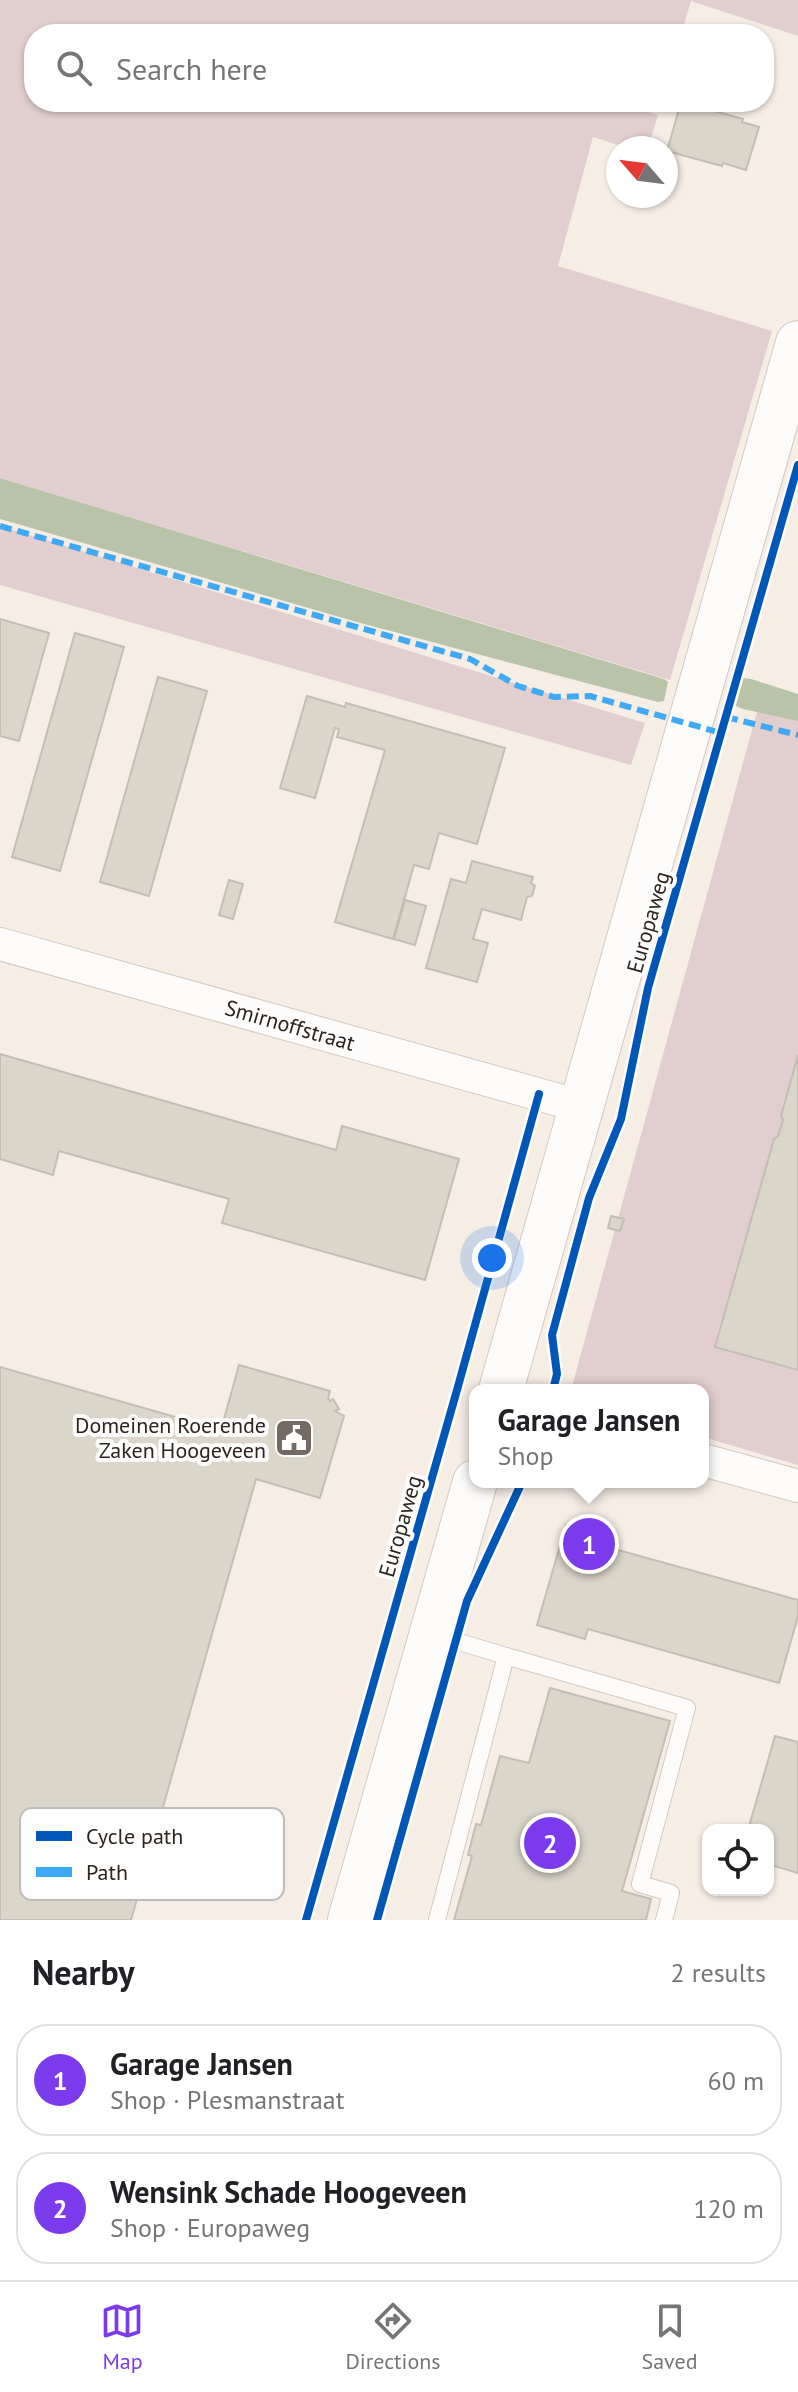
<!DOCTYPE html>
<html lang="en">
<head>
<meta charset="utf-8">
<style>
  body { margin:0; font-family:"PT Sans",sans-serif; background:#f2f2f2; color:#202124 }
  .controls { position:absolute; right:24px; bottom:24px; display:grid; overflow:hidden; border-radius:16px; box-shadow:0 2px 6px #0004 }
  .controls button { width:72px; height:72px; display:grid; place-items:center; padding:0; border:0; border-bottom:2px solid #e0e0e0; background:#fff; color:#202124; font:40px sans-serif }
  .compass { position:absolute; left:606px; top:136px; width:72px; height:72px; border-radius:50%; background:#fff; box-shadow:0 2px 6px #0004; rotate:298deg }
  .you { position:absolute; left:492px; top:1258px; width:28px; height:28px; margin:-20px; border:6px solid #fff; border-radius:50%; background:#1a73e8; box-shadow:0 0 0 12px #1a73e833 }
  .badge { display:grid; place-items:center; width:52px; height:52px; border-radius:50%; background:#7c3aed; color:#fff; font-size:26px; font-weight:700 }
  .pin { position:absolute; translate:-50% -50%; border:4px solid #fff; box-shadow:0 2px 8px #0006 }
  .popup { position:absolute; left:469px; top:1384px; width:240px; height:104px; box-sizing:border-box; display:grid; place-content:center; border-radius:16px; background:#fff; filter:drop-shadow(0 2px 6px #0005); font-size:26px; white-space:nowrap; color:#757577 }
  .popup b { font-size:30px; color:#202124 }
  .popup::after { content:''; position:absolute; left:50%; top:100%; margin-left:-16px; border:16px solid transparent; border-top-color:#fff }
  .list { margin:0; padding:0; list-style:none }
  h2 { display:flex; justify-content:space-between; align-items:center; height:104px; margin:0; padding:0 32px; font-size:34px }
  h2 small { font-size:26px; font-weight:400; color:#757577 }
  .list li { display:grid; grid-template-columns:52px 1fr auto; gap:24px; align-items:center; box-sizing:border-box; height:112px; margin:0 16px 16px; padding:0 16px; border:2px solid #e0e0e0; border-radius:32px }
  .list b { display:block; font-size:30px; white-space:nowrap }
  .list p { margin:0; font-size:26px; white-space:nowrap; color:#757577 }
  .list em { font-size:26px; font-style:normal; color:#757577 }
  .icon { flex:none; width:44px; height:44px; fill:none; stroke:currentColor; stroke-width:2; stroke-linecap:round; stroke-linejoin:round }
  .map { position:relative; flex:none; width:798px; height:1920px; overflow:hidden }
  .search { position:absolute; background:#fff; box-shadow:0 2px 6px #0004; left:24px; right:24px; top:24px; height:88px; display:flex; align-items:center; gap:20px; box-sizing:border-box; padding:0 28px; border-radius:32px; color:#757577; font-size:30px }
  .sheet { height:360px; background:#fff }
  nav { display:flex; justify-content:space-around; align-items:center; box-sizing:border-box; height:112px; border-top:2px solid #e0e0e0; background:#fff; font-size:22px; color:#757577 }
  nav a { display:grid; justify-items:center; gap:4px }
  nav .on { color:#7c3aed }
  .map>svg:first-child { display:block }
  .green { fill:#e3cecf }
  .water { fill:#b8c3a7 }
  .building { fill:#dbd6ca; stroke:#c3beb5; stroke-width:2 }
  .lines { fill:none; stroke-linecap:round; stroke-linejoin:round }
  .service-casing { stroke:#d1c9c1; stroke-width:18 }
  .minor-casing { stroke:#d1c9c1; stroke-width:34 }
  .primary-casing { stroke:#d1c9c1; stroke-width:46 }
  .service { stroke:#fefcfb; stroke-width:16 }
  .minor { stroke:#fefcfb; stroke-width:32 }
  .primary { stroke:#fefcfb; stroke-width:44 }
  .quiet { stroke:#3fa9f5; stroke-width:6; stroke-dasharray:12 6; stroke-linecap:butt }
  .cycleway-casing { stroke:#fdfdfd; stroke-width:13 }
  .cycleway { stroke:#0057b8; stroke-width:8 }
  .labels { text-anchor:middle; stroke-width:8; stroke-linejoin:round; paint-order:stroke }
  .street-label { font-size:22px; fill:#2c241d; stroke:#fdfdfd }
  .poi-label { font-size:22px; fill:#2c241d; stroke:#fdfdfd; text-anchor:end }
  .key { fill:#fdfdfd; stroke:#bebcba; stroke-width:2 }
  .key-label { font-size:22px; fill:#2c241d }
</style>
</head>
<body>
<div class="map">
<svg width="798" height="1920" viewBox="0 0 798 1920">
  <rect width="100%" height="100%" fill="#f6ede5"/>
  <g class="green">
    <path d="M0,0H798V36L691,1L681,34H620L598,27L596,34H34V102H614L658,115L648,148H628L593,137L558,266L772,331L670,680L0,478Z"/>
    <path d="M0,526L645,723L631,765L0,585Z"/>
    <path d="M758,708L798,718V1465L703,1437V1390H571Z"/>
  </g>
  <g class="water">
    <path d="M0,478L664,679L668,682L664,701L658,702L357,622L0,519Z"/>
    <path d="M734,677L751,679L798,694V721L743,709L726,702Z"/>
  </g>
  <g class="building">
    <path d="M681,102L743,119L742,122L759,127L746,170L723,163L722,166L667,151Z"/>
    <path d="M0,619L49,633L19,741L0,736Z"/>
    <path d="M75,633L124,647L60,871L12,857Z"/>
    <path d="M158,677L207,691L149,896L100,882Z"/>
    <path d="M307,696L345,707L346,703L505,748L477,844L439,833L429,869L414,865L393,939L335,922L385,750L337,737L339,729L335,728L315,798L280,788Z"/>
    <path d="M472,861L533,877L531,883L535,886L532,896L527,897L521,920L482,909L473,939L488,943L477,982L426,968L451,879L466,883Z"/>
    <path d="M229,880L243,884L233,919L219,915Z"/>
    <path d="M405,900L426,906L415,945L394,939Z"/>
    <path d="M0,1054L336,1150L342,1126L459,1159L425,1280L222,1223L229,1199L59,1151L53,1175L0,1159Z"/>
    <path d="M798,1055V1370L715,1347L774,1139L778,1136L783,1120L781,1116Z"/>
    <path d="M611,1216L624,1219L620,1231L608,1228Z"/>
    <path d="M239,1365L330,1391L328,1398L330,1401L333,1399L339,1409L335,1411L344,1416L320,1498L256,1479L131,1920H0V1367L221,1430Z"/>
    <path d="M566,1525L614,1538L611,1548L798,1600V1616L779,1683L588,1629L585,1639L537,1625Z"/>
    <path d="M550,1688L670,1721L622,1891L651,1899L646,1920H454L472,1856L468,1855L476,1824L481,1825L500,1756L529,1763Z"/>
    <path d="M775,1736L798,1742V1873L768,1864V1830H748Z"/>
  </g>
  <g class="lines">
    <g class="service-casing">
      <g id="service">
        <path d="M433,1634L506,1656L437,1920"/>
        <path d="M506,1656L687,1708L640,1884L671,1893L664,1920"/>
      </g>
    </g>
    <g class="minor-casing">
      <g id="minor">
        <path d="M0,944L580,1106"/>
        <path d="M703,1460L798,1486"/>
      </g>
    </g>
    <g class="primary-casing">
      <g id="primary">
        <path d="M501,1390L798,343"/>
        <path d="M350,1920L475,1482"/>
      </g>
    </g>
    <use href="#service" class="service"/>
    <use href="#minor" class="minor"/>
    <use href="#primary" class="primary"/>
    <g class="quiet">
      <path d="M0,526L470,659L518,686L554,697L590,696L721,733"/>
      <path d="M726,717L798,735"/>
    </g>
    <g class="cycleway-casing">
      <g id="cycleway">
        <path d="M553,1390L557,1374L552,1335L589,1198L621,1119L648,988L798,465"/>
        <path d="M306,1920L457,1390L539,1094"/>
        <path d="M377,1920L467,1601L522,1482"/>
      </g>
    </g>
    <use href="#cycleway" class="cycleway"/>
  </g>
  <defs>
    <g id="civic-square" transform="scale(2)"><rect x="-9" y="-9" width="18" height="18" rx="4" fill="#736a63" stroke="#fdfdfd"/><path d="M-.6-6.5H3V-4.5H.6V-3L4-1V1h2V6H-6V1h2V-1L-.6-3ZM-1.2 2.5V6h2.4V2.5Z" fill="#fff"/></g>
  </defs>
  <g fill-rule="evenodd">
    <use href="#civic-square" x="294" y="1438"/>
  </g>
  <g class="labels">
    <g class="street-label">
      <text transform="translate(648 922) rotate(-74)" y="8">Europaweg</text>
      <text transform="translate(290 1025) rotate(16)" y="8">Smirnoffstraat</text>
      <text transform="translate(400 1526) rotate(-74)" y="8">Europaweg</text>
    </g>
    <g class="poi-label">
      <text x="266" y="1433">Domeinen Roerende<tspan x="266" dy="25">Zaken Hoogeveen</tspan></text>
    </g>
  </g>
  <rect x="20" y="1808" width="264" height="92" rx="12" class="key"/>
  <rect x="36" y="1831" width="36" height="10" fill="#0057b8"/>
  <rect x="36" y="1867" width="36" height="10" fill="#3fa9f5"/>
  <g class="key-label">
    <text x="86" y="1844">Cycle path</text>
    <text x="86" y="1880">Path</text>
  </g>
</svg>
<div class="controls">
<button><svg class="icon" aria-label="locate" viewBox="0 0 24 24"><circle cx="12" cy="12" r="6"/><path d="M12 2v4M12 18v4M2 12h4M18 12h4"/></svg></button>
</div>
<svg class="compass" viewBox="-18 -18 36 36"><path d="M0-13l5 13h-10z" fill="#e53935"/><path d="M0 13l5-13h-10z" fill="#757577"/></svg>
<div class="you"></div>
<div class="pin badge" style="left:589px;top:1544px">1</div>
<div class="popup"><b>Garage Jansen</b>Shop</div>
<div class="pin badge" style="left:550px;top:1843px">2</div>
<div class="search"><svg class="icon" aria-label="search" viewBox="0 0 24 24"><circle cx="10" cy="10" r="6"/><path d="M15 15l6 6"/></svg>Search here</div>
</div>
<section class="sheet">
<h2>Nearby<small>2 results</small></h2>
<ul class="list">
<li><span class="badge">1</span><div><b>Garage Jansen</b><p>Shop · Plesmanstraat</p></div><em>60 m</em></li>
<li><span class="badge">2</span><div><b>Wensink Schade Hoogeveen</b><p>Shop · Europaweg</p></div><em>120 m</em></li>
</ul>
</section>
<nav>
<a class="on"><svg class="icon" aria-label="map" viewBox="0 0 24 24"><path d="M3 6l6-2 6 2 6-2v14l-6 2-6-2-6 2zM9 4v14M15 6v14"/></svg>Map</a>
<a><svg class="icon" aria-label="directions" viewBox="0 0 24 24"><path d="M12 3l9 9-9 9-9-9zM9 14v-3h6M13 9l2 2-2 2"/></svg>Directions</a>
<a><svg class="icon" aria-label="saved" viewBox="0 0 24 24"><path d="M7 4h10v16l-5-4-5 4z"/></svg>Saved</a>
</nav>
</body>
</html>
